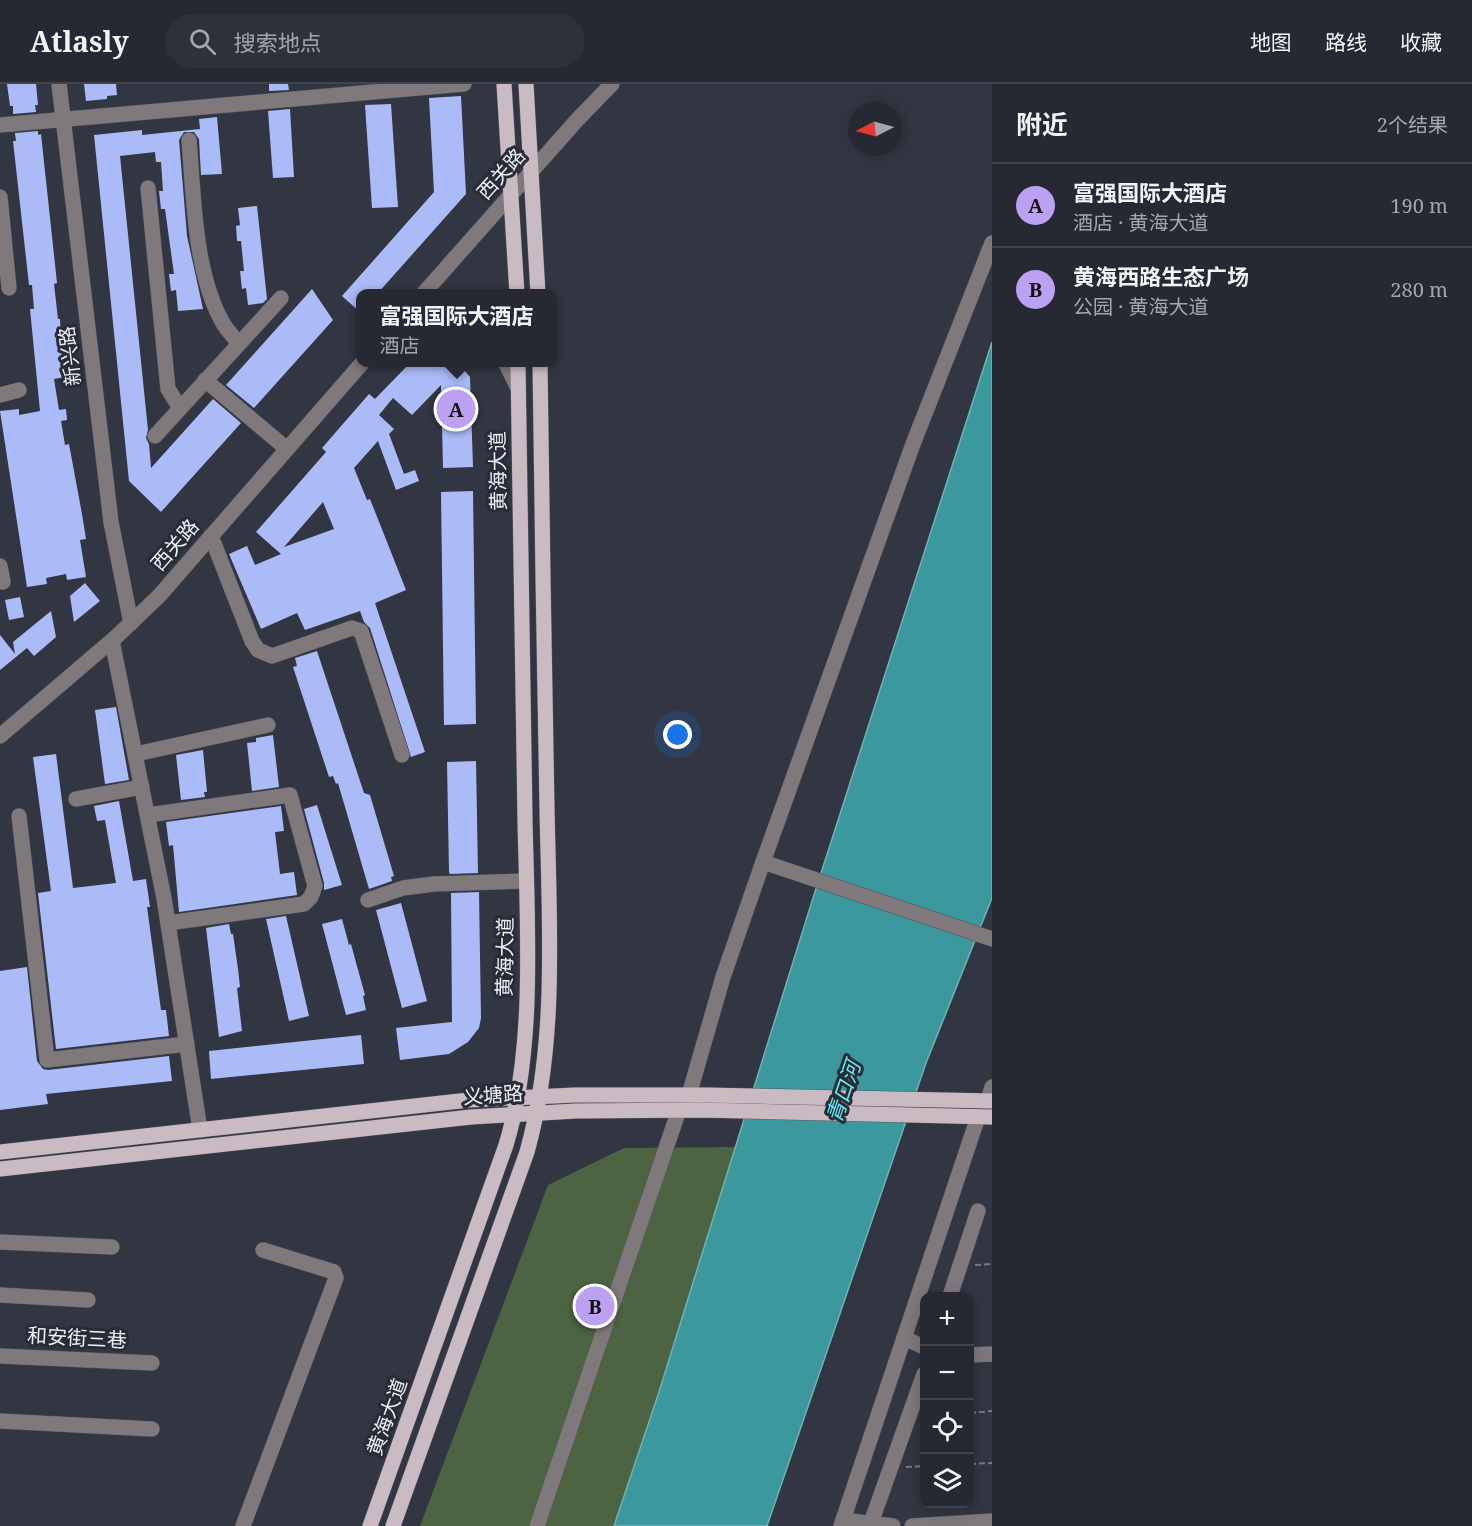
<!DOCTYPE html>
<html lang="zh">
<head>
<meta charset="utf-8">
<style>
  body { margin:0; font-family:"Noto Serif","Noto Sans SC",serif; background:#2e303a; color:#f1f3f6 }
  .controls { position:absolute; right:18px; bottom:18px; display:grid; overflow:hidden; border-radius:12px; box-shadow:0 3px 15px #0003 }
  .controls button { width:54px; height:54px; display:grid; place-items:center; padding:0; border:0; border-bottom:2px solid #42444d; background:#262832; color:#f1f3f6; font:30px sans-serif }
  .compass { position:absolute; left:848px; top:18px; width:54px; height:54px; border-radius:50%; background:#262832; box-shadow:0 3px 15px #0003; rotate:264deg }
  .you { position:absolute; left:678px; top:651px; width:21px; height:21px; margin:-15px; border:4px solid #fff; border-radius:50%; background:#1a73e8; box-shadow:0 0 0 9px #1a73e833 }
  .badge { display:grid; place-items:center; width:39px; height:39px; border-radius:50%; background:#bca0f2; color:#111; font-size:20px; font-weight:700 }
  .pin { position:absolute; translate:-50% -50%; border:3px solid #fff; box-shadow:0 2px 6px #0006 }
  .popup { position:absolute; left:356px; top:205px; width:201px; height:78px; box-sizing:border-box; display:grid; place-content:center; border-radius:12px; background:#262832; filter:drop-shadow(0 2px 4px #0005); font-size:20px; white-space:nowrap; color:#a4a6ac }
  .popup b { font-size:22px; color:#f1f3f6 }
  .popup::after { content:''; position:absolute; left:50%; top:100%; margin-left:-12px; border:12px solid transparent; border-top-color:#262832 }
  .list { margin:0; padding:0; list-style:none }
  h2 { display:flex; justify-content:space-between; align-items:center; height:78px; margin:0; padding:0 24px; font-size:26px }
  h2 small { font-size:20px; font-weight:400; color:#a4a6ac }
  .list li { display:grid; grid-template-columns:39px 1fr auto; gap:18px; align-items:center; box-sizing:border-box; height:84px; padding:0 24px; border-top:2px solid #42444d }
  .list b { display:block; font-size:22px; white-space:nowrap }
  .list p { margin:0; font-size:20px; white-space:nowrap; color:#a4a6ac }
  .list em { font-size:20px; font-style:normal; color:#a4a6ac }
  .icon { flex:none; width:33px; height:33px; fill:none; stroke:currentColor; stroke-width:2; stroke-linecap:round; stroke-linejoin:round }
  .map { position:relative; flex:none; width:992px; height:1442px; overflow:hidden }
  header { display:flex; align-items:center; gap:36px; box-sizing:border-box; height:84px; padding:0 30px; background:#262832; border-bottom:2px solid #42444d }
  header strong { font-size:28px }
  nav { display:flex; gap:33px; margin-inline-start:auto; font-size:21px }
  .search { width:420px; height:54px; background:#2e303a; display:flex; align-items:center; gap:15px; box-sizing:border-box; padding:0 21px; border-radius:33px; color:#a4a6ac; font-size:22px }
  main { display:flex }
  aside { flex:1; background:#262832 }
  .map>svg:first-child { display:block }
  .green { fill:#4c6441 }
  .water { fill:#3b989c; stroke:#70b2b7; stroke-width:1.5 }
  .building { fill:#abbbf7; fill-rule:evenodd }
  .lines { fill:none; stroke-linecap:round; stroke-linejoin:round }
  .minor-casing { stroke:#50535f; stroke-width:16 }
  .major-casing { stroke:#50535f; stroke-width:16 }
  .path { stroke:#787b86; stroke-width:2; stroke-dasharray:6 3; stroke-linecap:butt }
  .minor { stroke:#80797c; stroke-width:15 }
  .major { stroke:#cabbc2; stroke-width:15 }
  .labels { text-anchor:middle; stroke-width:6; stroke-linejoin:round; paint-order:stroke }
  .street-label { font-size:20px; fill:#eceef6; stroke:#282c37 }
  .water-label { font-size:21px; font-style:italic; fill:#65ebf1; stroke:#282c37 }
</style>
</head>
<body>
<header>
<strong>Atlasly</strong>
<div class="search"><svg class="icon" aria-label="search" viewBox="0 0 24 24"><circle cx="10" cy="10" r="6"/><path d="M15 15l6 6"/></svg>搜索地点</div>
<nav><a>地图</a><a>路线</a><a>收藏</a></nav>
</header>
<main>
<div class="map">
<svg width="992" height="1442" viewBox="0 0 992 1442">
  <rect width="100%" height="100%" fill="#323642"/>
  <path class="green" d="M736,1063L659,1308L614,1442H420L548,1101L624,1064Z"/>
  <path class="water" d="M992,258V814L926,979L767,1442H614L659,1308L813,814Z"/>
  <g class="building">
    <path d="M7,0H36L38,21H35L36,28L13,30V22H10Z"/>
    <path d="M84,0H116L117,11L107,12V15L86,17Z"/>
    <path d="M269,0H288L289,6L269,7Z"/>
    <path d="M461,12L466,110L377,210H360V228L342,212L434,108L429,14Z"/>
    <path d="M391,20L398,123L372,124L365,21Z"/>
    <path d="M290,25L294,93L273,94L268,27Z"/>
    <path d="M217,33L222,90L201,91L199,55L194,48H184L179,56L187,152L203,225L178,227L176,206L171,207L169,190H174L165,125H161L159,107H163L161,78H156L155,68L120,72L148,346L146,354L149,360L151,384L213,315L241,339L161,428L129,397L94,51L142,46V51L200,45L199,35Z"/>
    <path d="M38,47V51L41,50L57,199L54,200L58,235H60L62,272H64L66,287H64L65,293L54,295L59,326L66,325L67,336L61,337L65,361L69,360L82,430L86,455L80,456L86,493L67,496L66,490L46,494L47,500L27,503L0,327L19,325V331L40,327L30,225H34L32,201H29L13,57H16L15,49Z"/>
    <path d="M257,122L267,215L263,219L248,221L246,204L242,205L240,187H244L241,157H237L236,142L240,141L238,124Z"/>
    <path d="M312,205L333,236L254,324L226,301Z"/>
    <path d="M410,279H458L470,293L473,383L443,384L441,301L412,331L393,314L379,331L394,345L389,350L404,390L415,386L419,397L396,406L378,357L354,384L367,416L370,415L406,506L375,519L425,668L411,673L370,544L364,538L360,527L305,546L297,529L261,545L229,470L247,462L255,481L281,470L256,448L326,368L322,364L369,310L375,315ZM323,418L334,445L284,463Z"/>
    <path d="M473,407L476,640L444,641L441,408Z"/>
    <path d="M85,499L100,517L74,538L70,512Z"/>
    <path d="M20,513L24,533L9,536L5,516Z"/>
    <path d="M51,527L56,553L34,572L27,564L0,586V551L15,570L13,558Z"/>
    <path d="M317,567L364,709L370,711L394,792L391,793L392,797L369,805L338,699L336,700L333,692L329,693L293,583L297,582L295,574Z"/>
    <path d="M116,623L129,696L105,700L95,626Z"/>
    <path d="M273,651L279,703L252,707L247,659L256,658V654Z"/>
    <path d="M203,666L207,708H204L205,713L181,716L176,671Z"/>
    <path d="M56,670L73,804L116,799L105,736L97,737L94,722L119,717L133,797L146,795L150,823H147L161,926H166L169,952L56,965L38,809L51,807L33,673Z"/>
    <path d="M476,677L478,789L450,790L449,788L447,678Z"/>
    <path d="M317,721L342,801L324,806V799L304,725Z"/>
    <path d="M281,722L284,747L275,748L280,790L294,788L297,811L179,828L173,761L169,762L166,738Z"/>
    <path d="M479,808L481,934L479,944L468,958L449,970L400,976L396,944L452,938L451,809Z"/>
    <path d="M401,819L427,917L402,924L376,826Z"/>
    <path d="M286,832L309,932L289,937L266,835Z"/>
    <path d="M342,835L349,861L351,860L355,875L365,911L363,912L366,926L346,931L322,840Z"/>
    <path d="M229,840L231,850H233L238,885L240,903L237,904L242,947L219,953L206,844Z"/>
    <path d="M27,883L37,977L43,985L48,986L169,972L172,997L46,1010L48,1020L0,1026V887Z"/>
    <path d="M361,951L364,980L211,995L209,967Z"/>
  </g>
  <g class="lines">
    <g class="minor-casing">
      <g id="minor">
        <path d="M59,0L111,438L131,539"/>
        <path d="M0,41L464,0"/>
        <path d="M189,56C194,114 194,190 224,241C228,247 234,253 238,259"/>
        <path d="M148,104L168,305L180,324"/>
        <path d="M0,113L9,204"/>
        <path d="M423,210L577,36L612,0"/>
        <path d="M505,278L518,304"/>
        <path d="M205,296L287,365"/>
        <path d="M0,311L19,306"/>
        <path d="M155,352L281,214"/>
        <path d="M211,452L252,557L258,566L272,572L352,544L361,547L402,671"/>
        <path d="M0,482L3,498"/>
        <path d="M112,557L164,814L200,1046"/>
        <path d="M0,652L116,553L159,512L363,278"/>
        <path d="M136,670L268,641"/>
        <path d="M76,715L142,703"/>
        <path d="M148,731L290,711L315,802L311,813L304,820L168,839"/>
        <path d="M19,732L47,976L187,960"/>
        <path d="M763,778L992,855"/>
        <path d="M368,816L403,804L434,800L526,797"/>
        <path d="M689,1011L723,893L763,778L913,360L992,159"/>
        <path d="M988,1017L992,1003"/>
        <path d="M0,1158L112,1163"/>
        <path d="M0,1211L88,1216"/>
        <path d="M950,1212L978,1127"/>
        <path d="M904,1254L924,1263"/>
        <path d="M970,1271L992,1270"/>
        <path d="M0,1272L152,1279"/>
        <path d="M0,1337L152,1345"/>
        <path d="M843,1436L893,1442"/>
        <path d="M871,1439L924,1290"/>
        <path d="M243,1442L336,1194L334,1188L263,1166"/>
        <path d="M537,1442L679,1026"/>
        <path d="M841,1442L978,1033"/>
        <path d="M912,1442L992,1437"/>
      </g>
    </g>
    <g class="major-casing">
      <g id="major">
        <path d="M504,0L517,210"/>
        <path d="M526,0L538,210"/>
        <path d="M0,1068L469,1016L575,1011H707L992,1017"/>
        <path d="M0,1085L471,1033L576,1027L702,1026L992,1033"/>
        <path d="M370,1442L506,1061C536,963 527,838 525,736C522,584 519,431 518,278"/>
        <path d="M393,1442L527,1068C558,957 549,838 547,724C544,575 542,427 540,278"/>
      </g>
    </g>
    <g class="path">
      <path d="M975,1181L992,1180"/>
      <path d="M970,1329L992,1327"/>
      <path d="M970,1380L992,1379"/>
      <path d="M906,1383L924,1382"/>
    </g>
    <use href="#minor" class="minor"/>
    <use href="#major" class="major"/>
  </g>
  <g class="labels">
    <g class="street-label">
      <text transform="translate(501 90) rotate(-48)" y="7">西关路</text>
      <text transform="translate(70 272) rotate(-97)" y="7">新兴路</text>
      <text transform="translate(498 387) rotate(-91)" y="7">黄海大道</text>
      <text transform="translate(175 461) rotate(-49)" y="7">西关路</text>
      <text transform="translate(505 873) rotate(-89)" y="7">黄海大道</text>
      <text transform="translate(493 1011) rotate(-4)" y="7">义塘路</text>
      <text transform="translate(77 1254) rotate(3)" y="7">和安街三巷</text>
      <text transform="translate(387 1333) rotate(-70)" y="7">黄海大道</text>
    </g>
    <g class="water-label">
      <text transform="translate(844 1008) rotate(-71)" y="7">青口河</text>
    </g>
  </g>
</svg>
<div class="controls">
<button>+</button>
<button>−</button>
<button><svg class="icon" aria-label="locate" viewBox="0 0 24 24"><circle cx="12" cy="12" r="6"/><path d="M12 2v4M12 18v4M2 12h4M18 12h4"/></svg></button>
<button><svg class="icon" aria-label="layers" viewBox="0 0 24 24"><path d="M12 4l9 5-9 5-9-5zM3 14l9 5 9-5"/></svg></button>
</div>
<svg class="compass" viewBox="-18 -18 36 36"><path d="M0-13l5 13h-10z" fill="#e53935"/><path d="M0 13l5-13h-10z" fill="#a4a6ac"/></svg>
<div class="you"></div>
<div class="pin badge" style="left:456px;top:325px">A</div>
<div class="popup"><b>富强国际大酒店</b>酒店</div>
<div class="pin badge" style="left:595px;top:1222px">B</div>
</div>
<aside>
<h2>附近<small>2个结果</small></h2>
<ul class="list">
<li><span class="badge">A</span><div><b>富强国际大酒店</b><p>酒店 · 黄海大道</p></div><em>190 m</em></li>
<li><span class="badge">B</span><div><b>黄海西路生态广场</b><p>公园 · 黄海大道</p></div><em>280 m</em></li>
</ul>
</aside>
</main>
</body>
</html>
